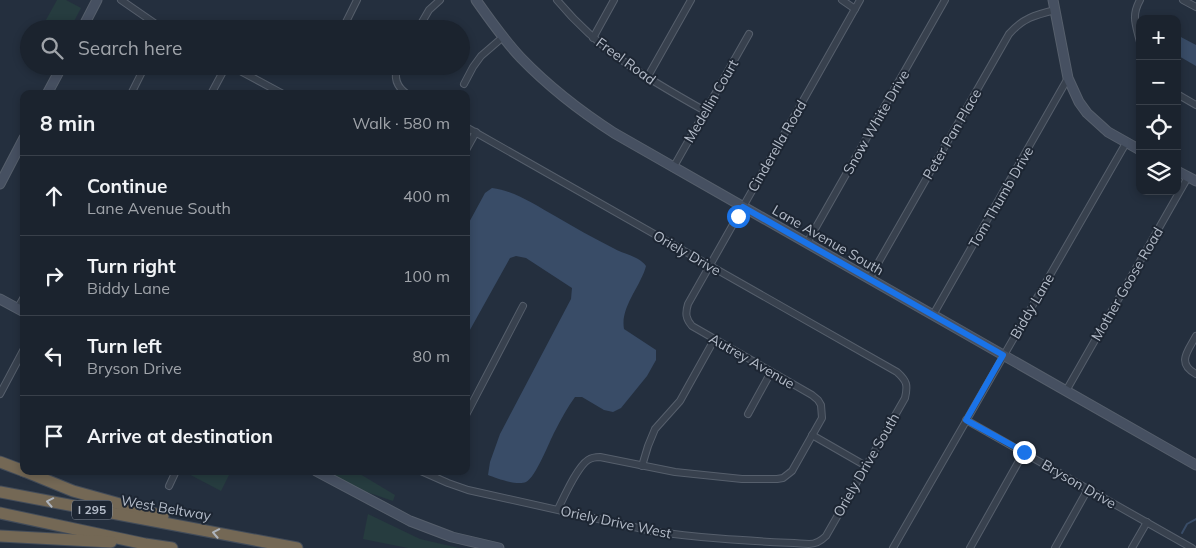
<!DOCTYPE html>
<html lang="en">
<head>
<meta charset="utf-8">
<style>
  body { margin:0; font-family:Mulish,sans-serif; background:#242b36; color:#f1f3f6 }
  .controls { position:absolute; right:15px; top:15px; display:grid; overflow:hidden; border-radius:10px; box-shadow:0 2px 8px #0003 }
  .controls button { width:45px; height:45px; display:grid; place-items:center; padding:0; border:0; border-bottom:1px solid #39404a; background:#1b232e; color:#f1f3f6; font:25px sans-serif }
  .stop { position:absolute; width:15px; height:15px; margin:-11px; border:4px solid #1a73e8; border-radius:50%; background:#fff }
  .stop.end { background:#1a73e8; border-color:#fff; box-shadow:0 1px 5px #0008 }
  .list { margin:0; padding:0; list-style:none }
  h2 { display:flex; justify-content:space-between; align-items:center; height:65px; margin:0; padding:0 20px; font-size:21px }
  h2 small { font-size:16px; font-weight:400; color:#a0a4aa }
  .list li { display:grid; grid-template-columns:32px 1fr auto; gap:15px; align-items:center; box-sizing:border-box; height:80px; padding:0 20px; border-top:1px solid #39404a }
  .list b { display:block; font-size:19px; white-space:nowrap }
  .list p { margin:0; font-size:16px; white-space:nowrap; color:#a0a4aa }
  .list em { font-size:16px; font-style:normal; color:#a0a4aa }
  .icon { flex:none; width:28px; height:28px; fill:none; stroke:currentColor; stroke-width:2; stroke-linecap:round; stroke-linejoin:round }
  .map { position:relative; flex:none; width:1196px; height:548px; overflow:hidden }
  .search { position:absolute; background:#1b232e; box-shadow:0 2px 8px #0003; left:20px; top:20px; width:450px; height:55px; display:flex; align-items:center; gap:12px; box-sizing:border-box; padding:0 18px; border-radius:28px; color:#a0a4aa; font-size:19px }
  .panel { position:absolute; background:#1b232e; box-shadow:0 2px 8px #0003; left:20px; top:90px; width:450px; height:385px; border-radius:10px }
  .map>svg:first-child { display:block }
  .green { fill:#263c3f }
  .water { fill:#394c67 }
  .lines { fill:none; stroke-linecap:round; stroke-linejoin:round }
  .stream { stroke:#394c67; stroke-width:2 }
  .street-casing { stroke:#565f6c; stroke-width:8 }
  .secondary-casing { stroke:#565f6c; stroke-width:11 }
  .highway-casing { stroke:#434c59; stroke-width:13 }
  .street { stroke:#38414e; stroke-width:6 }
  .secondary { stroke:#465061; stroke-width:9 }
  .highway { stroke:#746855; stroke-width:11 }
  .oneway { stroke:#aeb4bd }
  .route { stroke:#1a73e8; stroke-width:6 }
  .labels { text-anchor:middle; stroke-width:4; stroke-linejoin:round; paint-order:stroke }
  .shield { fill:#1d2633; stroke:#878f9c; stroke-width:1 }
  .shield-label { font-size:12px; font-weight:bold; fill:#b4bcc9 }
  .street-label { font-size:14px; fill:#b4bcc9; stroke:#1d2633 }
</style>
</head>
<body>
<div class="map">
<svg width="1196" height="548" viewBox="0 0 1196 548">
  <rect width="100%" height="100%" fill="#242f3e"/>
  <g class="green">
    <path d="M57,0H66L81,8L70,29H41Z"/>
    <path d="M183,471H231L221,491Z"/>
    <path d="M328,471H355L395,495L393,501L361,490L327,473Z"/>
    <path d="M368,514L420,539L459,548H408L363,539Z"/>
  </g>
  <g class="water">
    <path d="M1177,35L1196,45V66L1177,55Z"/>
    <path d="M492,188C515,191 535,205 555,216C574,227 593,238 613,248C623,254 639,256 646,266C641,286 620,307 624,329L656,350V360L647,376L621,408L613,412L604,410L582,397H575C567,408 561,419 555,431C549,442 536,477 526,482C517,486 496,478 488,475L490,462L500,434L571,299L572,288L526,258L516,256L510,258L466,337V228L485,193Z"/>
  </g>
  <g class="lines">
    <path class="stream" d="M1182,533L1187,524L1196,519"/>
    <g class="street-casing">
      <g id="street">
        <path d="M121,0L163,29"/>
        <path d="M557,0C599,51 648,79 705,111"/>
        <path d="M842,0L855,9"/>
        <path d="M1183,0L1196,7"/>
        <path d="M343,28L357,0"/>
        <path d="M418,29L429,10L440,0"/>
        <path d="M593,38L614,0"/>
        <path d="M1140,42C1136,25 1131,16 1140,0"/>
        <path d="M231,66L283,94"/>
        <path d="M398,66C393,78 397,87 407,94"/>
        <path d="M647,78L691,0"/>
        <path d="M464,84L473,67L481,56L503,37"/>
        <path d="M131,94L145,66"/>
        <path d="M211,94L226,66"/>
        <path d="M1177,94L1196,105"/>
        <path d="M466,150L476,132"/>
        <path d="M673,168L749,34"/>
        <path d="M807,243L945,0"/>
        <path d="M869,279L1009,34C1023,18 1035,15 1055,10"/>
        <path d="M17,309L24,297"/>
        <path d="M933,315L1068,78"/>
        <path d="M1196,336C1188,351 1176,363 1196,374"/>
        <path d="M1066,391L1188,177"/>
        <path d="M0,394L24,349"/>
        <path d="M748,414L771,372"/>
        <path d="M466,415L523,306"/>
        <path d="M966,420L1192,548"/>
        <path d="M812,435L866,466"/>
        <path d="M642,466L648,446L655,429L680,401L714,340"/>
        <path d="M421,471L448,483L468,490L652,531C704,539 756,541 809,544C816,544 821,541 826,536L905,398C908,385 907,381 897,372L466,127"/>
        <path d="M169,486L176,471"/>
        <path d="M558,509C564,497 577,467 588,460C591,458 595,457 600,457L675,472L742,479H777L783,478L792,471L822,418L821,405L818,400L812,395L692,326C686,319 685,314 688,304L860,0"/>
        <path d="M893,548L1126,143"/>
        <path d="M970,548L1024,452"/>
        <path d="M1055,548L1088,489"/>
        <path d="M1132,548L1147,522"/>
      </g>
    </g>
    <g class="secondary-casing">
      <g id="secondary">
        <path d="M476,0C490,20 504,40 521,58C549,87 580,111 614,133L1196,465"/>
        <path d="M1053,0L1068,78L1079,102L1087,113L1108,132L1140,150"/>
        <path d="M82,29L97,0"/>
        <path d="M47,94L62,66"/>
        <path d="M1177,171L1196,181"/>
        <path d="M0,184L24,138"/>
        <path d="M0,299L24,312"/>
        <path d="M316,471L410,521L452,537L499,548"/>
      </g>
    </g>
    <g class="highway-casing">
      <g id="highway">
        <path d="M0,462L24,471"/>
        <path d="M24,471L73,491L163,516"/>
        <path d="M0,492L297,548"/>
        <path d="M0,513L145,544L172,548"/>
        <path d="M0,536L111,542"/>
      </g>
    </g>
    <use href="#street" class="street"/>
    <use href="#secondary" class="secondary"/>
    <use href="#highway" class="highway"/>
  </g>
  <defs><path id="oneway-chevron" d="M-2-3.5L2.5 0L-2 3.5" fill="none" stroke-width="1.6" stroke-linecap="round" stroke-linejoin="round" transform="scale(1.25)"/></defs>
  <g class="oneway">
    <use href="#oneway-chevron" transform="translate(50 502) rotate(-169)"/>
    <use href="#oneway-chevron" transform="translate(216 533) rotate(-169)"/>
  </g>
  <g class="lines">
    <path class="route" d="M738,216L743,207L1003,355L966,420L1024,452"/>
  </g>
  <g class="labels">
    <rect class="shield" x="72" y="500.5" width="40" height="19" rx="4"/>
    <g class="shield-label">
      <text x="92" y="514">I 295</text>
    </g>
    <g class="street-label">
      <text transform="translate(626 61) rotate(36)" y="5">Freel Road</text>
      <text transform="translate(711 101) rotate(-60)" y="5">Medellin Court</text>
      <text transform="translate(876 122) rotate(-60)" y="5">Snow White Drive</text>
      <text transform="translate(952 134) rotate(-60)" y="5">Peter Pan Place</text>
      <text transform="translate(777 146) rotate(-60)" y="5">Cinderella Road</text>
      <text transform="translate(1001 197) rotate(-60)" y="5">Tom Thumb Drive</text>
      <text transform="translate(828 240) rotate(30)" y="5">Lane Avenue South</text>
      <text transform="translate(687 253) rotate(30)" y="5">Oriely Drive</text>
      <text transform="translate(1127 284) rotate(-60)" y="5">Mother Goose Road</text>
      <text transform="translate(1032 306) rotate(-60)" y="5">Biddy Lane</text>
      <text transform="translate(752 361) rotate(30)" y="5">Autrey Avenue</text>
      <text transform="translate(866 465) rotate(-60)" y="5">Oriely Drive South</text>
      <text transform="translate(1079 484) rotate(30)" y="5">Bryson Drive</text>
      <text transform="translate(166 508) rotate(10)" y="5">West Beltway</text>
      <text transform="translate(616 522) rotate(12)" y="5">Oriely Drive West</text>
    </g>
  </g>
</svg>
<div class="controls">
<button>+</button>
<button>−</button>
<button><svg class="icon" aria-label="locate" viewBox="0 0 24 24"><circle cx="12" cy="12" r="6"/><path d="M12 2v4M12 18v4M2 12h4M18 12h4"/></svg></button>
<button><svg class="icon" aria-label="layers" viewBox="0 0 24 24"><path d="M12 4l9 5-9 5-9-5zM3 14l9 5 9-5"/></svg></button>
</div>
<div class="stop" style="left:738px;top:216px"></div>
<div class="stop end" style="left:1024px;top:452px"></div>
<div class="search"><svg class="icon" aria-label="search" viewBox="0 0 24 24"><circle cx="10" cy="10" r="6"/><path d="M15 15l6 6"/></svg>Search here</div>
<section class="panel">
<h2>8 min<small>Walk · 580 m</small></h2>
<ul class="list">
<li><svg class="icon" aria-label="ahead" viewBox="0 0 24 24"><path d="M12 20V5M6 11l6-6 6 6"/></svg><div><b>Continue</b><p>Lane Avenue South</p></div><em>400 m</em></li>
<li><svg class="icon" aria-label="right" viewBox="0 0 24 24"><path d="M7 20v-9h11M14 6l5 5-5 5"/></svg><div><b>Turn right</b><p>Biddy Lane</p></div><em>100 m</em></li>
<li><svg class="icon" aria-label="left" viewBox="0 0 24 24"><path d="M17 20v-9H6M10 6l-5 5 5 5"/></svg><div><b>Turn left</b><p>Bryson Drive</p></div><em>80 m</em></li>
<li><svg class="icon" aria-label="arrive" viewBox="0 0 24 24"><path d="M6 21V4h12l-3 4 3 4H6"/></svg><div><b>Arrive at destination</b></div></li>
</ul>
</section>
</div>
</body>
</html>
